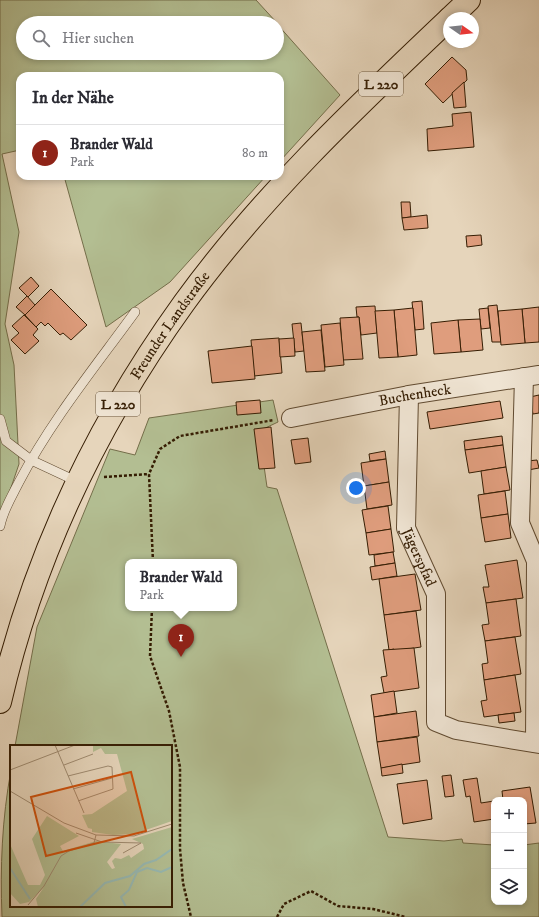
<!DOCTYPE html>
<html lang="de">
<head>
<meta charset="utf-8">
<style>
  body { margin:0; font-family:"IM FELL DW Pica",serif; background:#f7f7f7; color:#2b2b33 }
  .controls { position:absolute; right:12px; bottom:12px; display:grid; overflow:hidden; border-radius:8px; box-shadow:0 2px 6px #0003 }
  .controls button { width:36px; height:36px; display:grid; place-items:center; padding:0; border:0; border-bottom:1px solid #e1e1e2; background:#fff; color:#2b2b33; font:20px sans-serif }
  .compass { position:absolute; left:443px; top:12px; width:36px; height:36px; border-radius:50%; background:#fff; box-shadow:0 2px 6px #0003; rotate:104deg }
  .you { position:absolute; left:356px; top:488px; width:14px; height:14px; margin:-10px; border:3px solid #fff; border-radius:50%; background:#1a73e8; box-shadow:0 0 0 6px #1a73e833 }
  .badge { display:grid; place-items:center; width:26px; height:26px; border-radius:50%; background:#8f2418; color:#fff; font-size:13px; font-weight:700 }
  .pin { position:absolute; translate:-50% -33px; filter:drop-shadow(0 1px 2px #0008) }
  .pin::after { content:''; position:absolute; top:21px; width:14px; height:12px; background:inherit; clip-path:polygon(0 0,100% 0,50% 100%) }
  .popup { position:absolute; left:125px; top:559px; width:112px; height:52px; box-sizing:border-box; display:grid; place-content:center; border-radius:8px; background:#fff; filter:drop-shadow(0 1px 3px #0005); font-size:13px; white-space:nowrap; color:#7c7c81 }
  .popup b { font-size:15px; color:#2b2b33 }
  .popup::after { content:''; position:absolute; left:50%; top:100%; margin-left:-8px; border:8px solid transparent; border-top-color:#fff }
  .list { margin:0; padding:0; list-style:none }
  h2 { display:flex; justify-content:space-between; align-items:center; height:52px; margin:0; padding:0 16px; font-size:17px }
  h2 small { font-size:13px; font-weight:400; color:#7c7c81 }
  .list li { display:grid; grid-template-columns:26px 1fr auto; gap:12px; align-items:center; box-sizing:border-box; height:56px; padding:0 16px; border-top:1px solid #e1e1e2 }
  .list b { display:block; font-size:15px; white-space:nowrap }
  .list p { margin:0; font-size:13px; white-space:nowrap; color:#7c7c81 }
  .list em { font-size:13px; font-style:normal; color:#7c7c81 }
  .icon { flex:none; width:22px; height:22px; fill:none; stroke:currentColor; stroke-width:2; stroke-linecap:round; stroke-linejoin:round }
  .map { position:relative; flex:none; width:539px; height:917px; overflow:hidden }
  .search { position:absolute; background:#fff; box-shadow:0 2px 6px #0003; left:16px; top:16px; width:268px; height:44px; display:flex; align-items:center; gap:10px; box-sizing:border-box; padding:0 14px; border-radius:22px; color:#7c7c81; font-size:15px }
  .panel { position:absolute; background:#fff; box-shadow:0 2px 6px #0003; left:16px; top:72px; width:268px; height:108px; border-radius:12px }
  .map>svg:first-child { display:block }
  .green { fill:#b3be92; stroke:#746e4a; fill-rule:evenodd }
  .building { fill:#df9d7d; stroke:#351d03 }
  .lines { fill:none; stroke-linecap:round; stroke-linejoin:round }
  .lane-casing { stroke:#614b31; stroke-width:10 }
  .street-casing { stroke:#614b31; stroke-width:20 }
  .primary-casing { stroke:#351d03; stroke-width:24 }
  .path { stroke:#351d03; stroke-width:2.5; stroke-dasharray:3 2; stroke-linecap:butt }
  .lane { stroke:#efe4d3; stroke-width:9 }
  .street { stroke:#efe4d3; stroke-width:18 }
  .primary { stroke:#e6d5bb; stroke-width:22 }
  .labels { text-anchor:middle; stroke-width:3.5; stroke-linejoin:round; paint-order:stroke }
  .shield { fill:#efe4d3; stroke:#6d5941; stroke-width:1 }
  .shield-label { font-size:14px; font-weight:bold; fill:#351d03 }
  .street-label { font-size:15px; fill:#351d03; stroke:#efe4d3 }
  .inset-river { fill:none; stroke:#96b8b2; stroke-width:2 }
  .inset-road { fill:none; stroke:#9f8b71; stroke-width:1 }
  .view { fill:#cd500b; fill-opacity:0.15; stroke:#cd500b; stroke-width:2 }
  .inset-edge { fill:none; stroke:#351d03; stroke-width:2 }
</style>
</head>
<body>
<div class="map">
<svg width="539" height="917" viewBox="0 0 539 917">
  <rect width="100%" height="100%" fill="#e6d5bb"/>
  <filter id="stains"><feTurbulence type="fractalNoise" baseFrequency=".005" numOctaves="4"/><feColorMatrix values="0 0 0 0 .2 0 0 0 0 .09 0 0 0 0 .02 0 0 0 .5 -.17"/></filter>
  <radialGradient id="worn" r=".72"><stop offset=".6" stop-color="#630" stop-opacity="0"/><stop offset="1" stop-color="#630" stop-opacity=".3"/></radialGradient>
  <g class="green">
    <path d="M0,0H256L277,23H23V53H277V24L340,95L280,161V76H20V150L2,154L19,232L5,324L14,365L19,464L0,520Z"/>
    <path d="M64,176H266L170,282L106,327Z"/>
    <path d="M273,400L278,422L259,431L267,487L277,489L388,837L444,841L462,839L463,843L494,845V902H524V845L539,843V917H2C0,867 2,819 11,770V906H171V746H15L37,627L110,449L135,455L149,418ZM128,562H234V608H128Z"/>
  </g>
  <g class="building">
    <path d="M452,57L466,70L467,80L443,103L425,84Z"/>
    <path d="M464,82L466,107L454,108L452,93Z"/>
    <path d="M471,112L474,147L428,151L427,129L453,126L452,114Z"/>
    <path d="M401,202H410L411,217L402,218Z"/>
    <path d="M427,215L428,228L404,230L402,218Z"/>
    <path d="M481,235L482,245L467,247L466,236Z"/>
    <path d="M31,277L39,286L28,297L19,288Z"/>
    <path d="M51,289L87,325L71,340L63,333L60,335L48,323L45,326L41,322L36,327L25,315Z"/>
    <path d="M27,296L35,305L25,315L16,307Z"/>
    <path d="M422,301L424,329L415,330L412,302Z"/>
    <path d="M497,305L501,342H492L488,306Z"/>
    <path d="M375,306L377,333L361,335L359,317H357L356,307Z"/>
    <path d="M539,307V342L525,343L522,309Z"/>
    <path d="M413,308L417,355L398,357L394,310Z"/>
    <path d="M488,308L490,328L481,329L479,309Z"/>
    <path d="M522,309L525,343L501,345L498,311Z"/>
    <path d="M394,310L398,357L379,358L375,311Z"/>
    <path d="M24,315L38,329L33,335L39,341L25,354L11,340L19,333L12,326Z"/>
    <path d="M359,317L363,359L343,360L340,318Z"/>
    <path d="M480,319L483,350L461,352L458,320Z"/>
    <path d="M458,320L461,352L434,354L431,323Z"/>
    <path d="M301,323L304,351L295,352L292,324Z"/>
    <path d="M340,323L344,365L325,367L321,325Z"/>
    <path d="M321,330L325,371L306,372L302,332Z"/>
    <path d="M279,338L282,373L254,376L251,340Z"/>
    <path d="M294,338L295,356L280,357L279,339Z"/>
    <path d="M252,346L255,379L212,383L208,351Z"/>
    <path d="M539,395V413L533,414L530,397Z"/>
    <path d="M260,400L261,413L237,415L236,402Z"/>
    <path d="M500,401L503,418L430,429L427,412Z"/>
    <path d="M271,427L275,468L259,469L254,429Z"/>
    <path d="M502,436L503,445L465,450L464,441Z"/>
    <path d="M308,438L311,462L295,464L291,440Z"/>
    <path d="M503,445L506,467L469,473L465,450Z"/>
    <path d="M385,451L386,459L370,461L369,454Z"/>
    <path d="M386,459L389,482L364,486L361,463Z"/>
    <path d="M537,460L539,468L528,470L527,461Z"/>
    <path d="M506,467L510,490L484,494L481,471Z"/>
    <path d="M389,482L392,505L367,509L364,486Z"/>
    <path d="M505,491L508,514L481,518L478,495Z"/>
    <path d="M388,506L391,529L366,533L362,510Z"/>
    <path d="M508,514L511,538L485,542L481,518Z"/>
    <path d="M391,529L394,552L369,555L366,533Z"/>
    <path d="M393,552L395,563L375,566L374,555Z"/>
    <path d="M517,560L523,598L486,603L483,587H489L485,565Z"/>
    <path d="M395,563L397,576L372,580L370,567Z"/>
    <path d="M415,574L421,610L384,615L379,579Z"/>
    <path d="M516,599L521,636L485,641L482,625L489,624L486,603Z"/>
    <path d="M416,611L421,647L394,651V649L389,650L384,615Z"/>
    <path d="M515,637L521,674L484,680L482,664L488,663L485,641Z"/>
    <path d="M414,648L419,688L384,693L381,677L387,676L383,650Z"/>
    <path d="M515,675L521,712L484,717L481,701L487,700L484,680Z"/>
    <path d="M394,691L397,713L374,717L371,695Z"/>
    <path d="M416,711L419,736L377,742L374,717Z"/>
    <path d="M514,713L515,721L499,723L498,715Z"/>
    <path d="M417,737L420,762L381,768L377,742Z"/>
    <path d="M402,764L403,773L382,776L381,768Z"/>
    <path d="M451,775L454,796L445,797L442,776Z"/>
    <path d="M477,778L481,803L494,801V819L474,822L470,796L466,797L463,780Z"/>
    <path d="M427,780L432,819L403,824L397,784Z"/>
    <path d="M530,787L536,823L524,824V800H503L502,791Z"/>
  </g>
  <g class="lines">
    <g class="lane-casing">
      <g id="lane">
        <path d="M0,419L6,441L31,460L76,481"/>
        <path d="M0,526C3,510 12,496 19,482C51,421 95,367 135,312"/>
      </g>
    </g>
    <g class="street-casing">
      <g id="street">
        <path d="M524,377L520,523L536,561L535,743"/>
        <path id="s1" d="M409,395L406,528L436,594V722L456,730L539,744"/>
        <path id="s2" d="M291,418L409,395L539,375"/>
      </g>
    </g>
    <g class="primary-casing">
      <g id="primary">
        <path d="M450,18L469,0"/>
        <path id="s3" d="M0,702C34,555 96,425 184,303C260,198 355,108 449,19"/>
      </g>
    </g>
    <g class="path">
      <path d="M104,477L149,474"/>
      <path d="M153,562L149,474L160,449L180,436L274,420"/>
      <path d="M152,608L150,656L169,711L180,767V849L183,883L191,917"/>
      <path d="M277,917L284,904L311,891L338,906L373,909L406,917"/>
    </g>
    <use href="#lane" class="lane"/>
    <use href="#street" class="street"/>
    <use href="#primary" class="primary"/>
  </g>
  <g class="labels">
    <g class="shield">
      <rect x="359" y="72" width="44" height="24" rx="3"/>
      <rect x="96" y="392" width="44" height="24" rx="3"/>
    </g>
    <g class="shield-label">
      <text x="381" y="89">L 220</text>
      <text x="118" y="409">L 220</text>
    </g>
    <g class="street-label">
      <text dy="5" stroke="none"><textPath href="#s3" startOffset="416">Freunder Landstraße</textPath></text>
      <text dy="5" stroke="none"><textPath href="#s2" startOffset="126">Buchenheck</textPath></text>
      <text dy="5" stroke="none"><textPath href="#s1" startOffset="165">Jägerspfad</textPath></text>
    </g>
  </g>
  <g transform="translate(10 745)">
    <rect width="162" height="162" fill="#e6d5bb"/>
    <path d="M83,0H162V76L124,89L103,90L82,87V84L78,83L72,70L82,69L117,46L107,9H95L91,3L83,7ZM37,71L69,91L50,101L53,106L86,96L111,99L97,117L102,124L105,123L102,116L105,113L111,114L119,110L121,113L134,104L133,99L122,94L162,82V162H28L26,154L34,142L19,157L10,159L0,148V99L18,140H30L35,130L22,94Z" fill="#b3be92"/>
    <path class="inset-river" d="M0,123L20,154M70,162L95,138L120,131L134,119L146,115L162,104M116,162L111,152L119,145L127,127L137,123L151,127L162,122"/>
    <path class="inset-road" d="M45,0L74,68M54,20L83,9M0,25L65,0M58,31L98,21L102,22L103,44L68,56M63,44L102,33M0,46L54,78L86,90L124,91L162,79M66,88L92,97L131,98L113,108M18,160L34,141L51,111L59,106L84,98L86,90"/>
    <path class="view" d="M121,27L136,86L36,111L21,52Z"/>
    <rect width="162" height="162" class="inset-edge"/>
  </g>
  <rect width="100%" height="100%" filter="url(#stains)"/>
  <rect width="100%" height="100%" fill="url(#worn)"/>
</svg>
<div class="controls">
<button>+</button>
<button>−</button>
<button><svg class="icon" aria-label="layers" viewBox="0 0 24 24"><path d="M12 4l9 5-9 5-9-5zM3 14l9 5 9-5"/></svg></button>
</div>
<svg class="compass" viewBox="-18 -18 36 36"><path d="M0-13l5 13h-10z" fill="#e53935"/><path d="M0 13l5-13h-10z" fill="#7c7c81"/></svg>
<div class="you"></div>
<div class="pin badge" style="left:181px;top:657px">1</div>
<div class="popup"><b>Brander Wald</b>Park</div>
<div class="search"><svg class="icon" aria-label="search" viewBox="0 0 24 24"><circle cx="10" cy="10" r="6"/><path d="M15 15l6 6"/></svg>Hier suchen</div>
<section class="panel">
<h2>In der Nähe<small></small></h2>
<ul class="list">
<li><span class="badge">1</span><div><b>Brander Wald</b><p>Park</p></div><em>80 m</em></li>
</ul>
</section>
</div>
</body>
</html>
